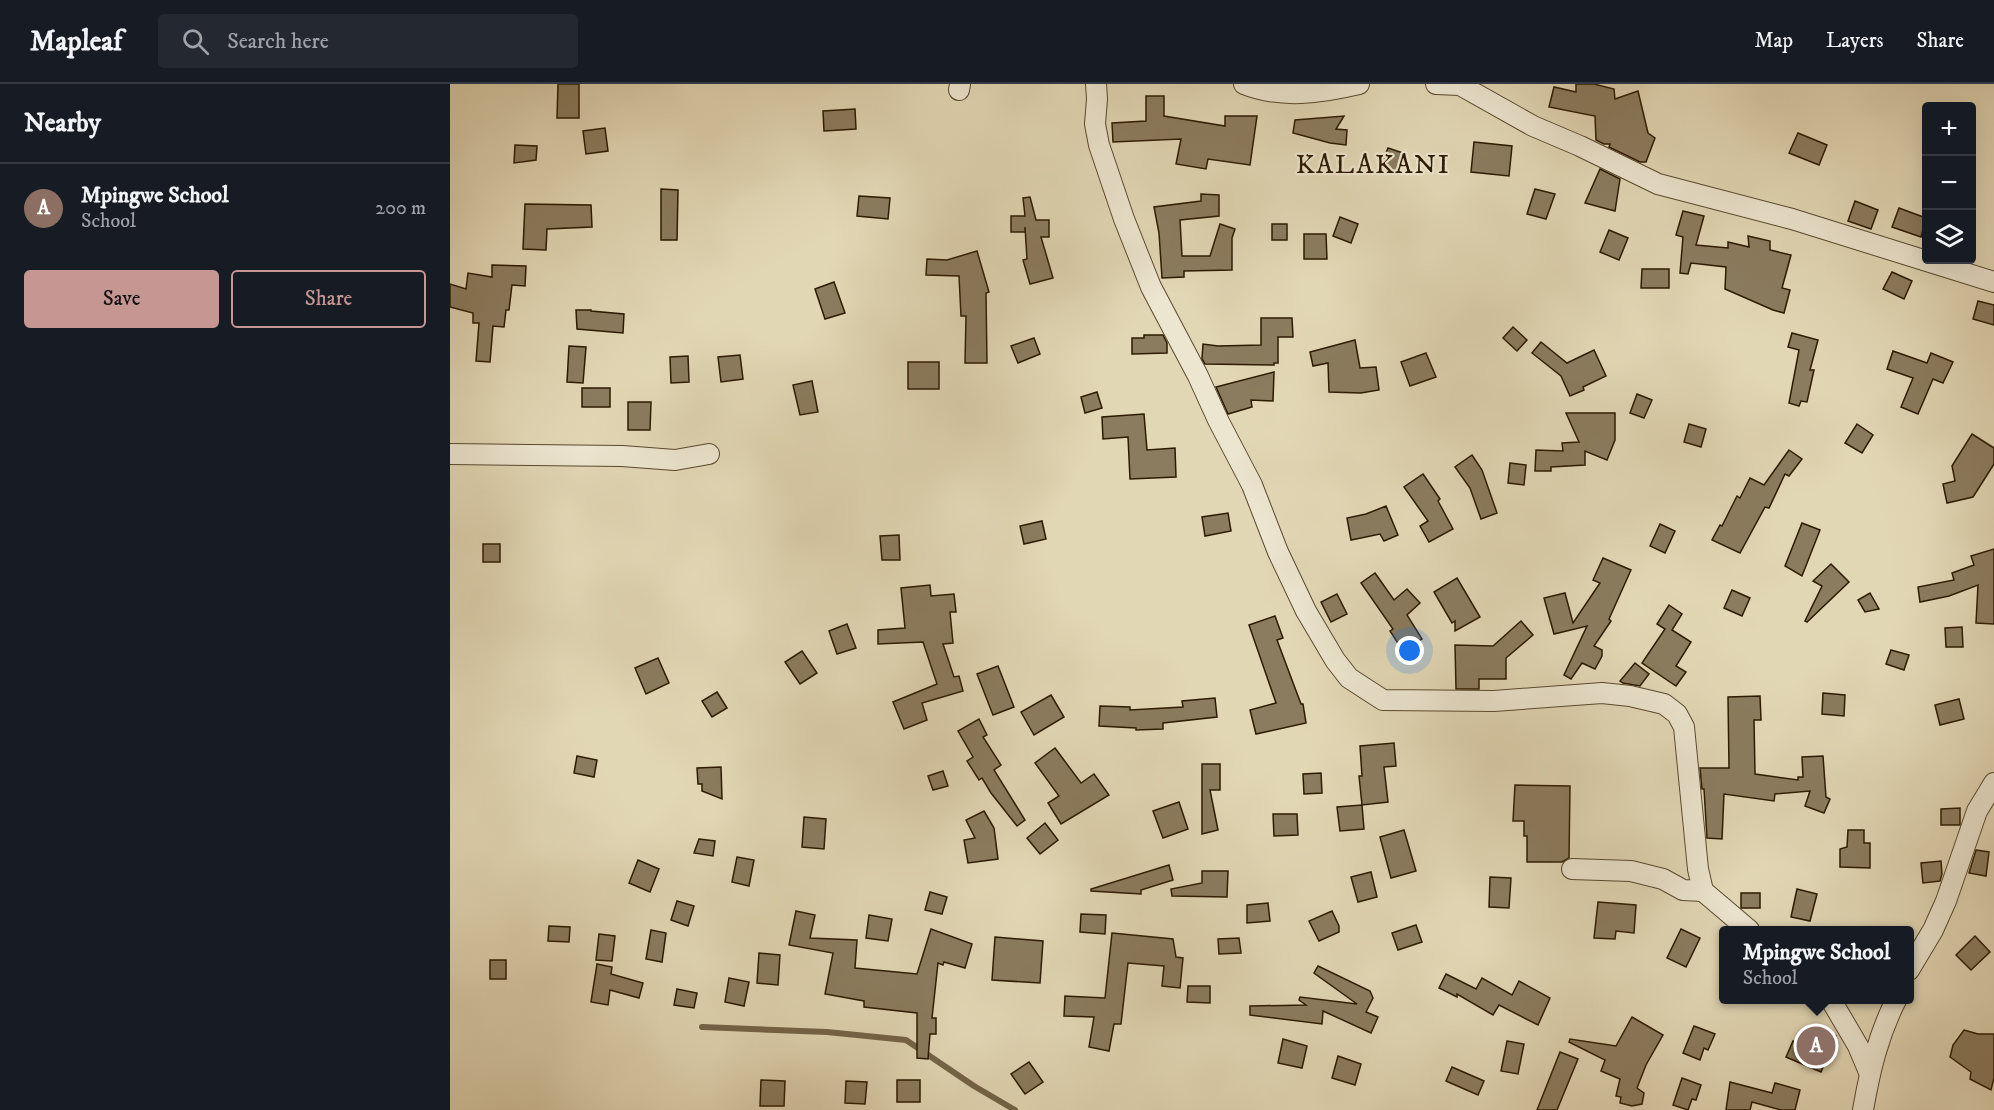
<!DOCTYPE html>
<html lang="en">
<head>
<meta charset="utf-8">
<style>
  body { margin:0; font-family:"IM FELL DW Pica",serif; background:#242831; color:#f1f3f6 }
  .controls { position:absolute; right:18px; top:18px; display:grid; overflow:hidden; border-radius:6px; box-shadow:0 6px 24px #0002 }
  .controls button { width:54px; height:54px; display:grid; place-items:center; padding:0; border:0; border-bottom:2px solid #363941; background:#171b24; color:#f1f3f6; font:30px sans-serif }
  .you { position:absolute; left:960px; top:567px; width:21px; height:21px; margin:-15px; border:4px solid #fff; border-radius:50%; background:#1a73e8; box-shadow:0 0 0 9px #1a73e833 }
  .badge { display:grid; place-items:center; width:39px; height:39px; border-radius:50%; background:#c59692; color:#fff; font-size:20px; font-weight:700 }
  .pin { position:absolute; translate:-50% -50%; border:3px solid #fff; box-shadow:0 2px 6px #0006 }
  .popup { position:absolute; left:1269px; top:842px; width:195px; height:78px; box-sizing:border-box; display:grid; place-content:center; border-radius:6px; background:#171b24; filter:drop-shadow(0 2px 4px #0005); font-size:20px; white-space:nowrap; color:#9ea1a6 }
  .popup b { font-size:22px; color:#f1f3f6 }
  .popup::after { content:''; position:absolute; left:50%; top:100%; margin-left:-12px; border:12px solid transparent; border-top-color:#171b24 }
  .list { margin:0; padding:0; list-style:none }
  h2 { display:flex; justify-content:space-between; align-items:center; height:78px; margin:0; padding:0 24px; font-size:26px }
  h2 small { font-size:20px; font-weight:400; color:#9ea1a6 }
  .list li { display:grid; grid-template-columns:39px 1fr auto; gap:18px; align-items:center; box-sizing:border-box; height:90px; padding:0 24px; border-top:2px solid #363941 }
  .list b { display:block; font-size:22px; white-space:nowrap }
  .list p { margin:0; font-size:20px; white-space:nowrap; color:#9ea1a6 }
  .list em { font-size:20px; font-style:normal; color:#9ea1a6 }
  .actions { display:flex; gap:12px; padding:18px 24px }
  .actions a { flex:1; padding:14px 0; border:2px solid #c59692; border-radius:6px; text-align:center; font-size:21px; color:#c59692 }
  .actions .main { background:#c59692; color:#111 }
  .icon { flex:none; width:33px; height:33px; fill:none; stroke:currentColor; stroke-width:2; stroke-linecap:round; stroke-linejoin:round }
  .map { position:relative; flex:none; width:1544px; height:1026px; overflow:hidden }
  header { display:flex; align-items:center; gap:36px; box-sizing:border-box; height:84px; padding:0 30px; background:#171b24; border-bottom:2px solid #363941 }
  header strong { font-size:28px }
  nav { display:flex; gap:33px; margin-inline-start:auto; font-size:21px }
  .search { width:420px; height:54px; background:#242831; display:flex; align-items:center; gap:15px; box-sizing:border-box; padding:0 21px; border-radius:6px; color:#9ea1a6; font-size:22px }
  main { display:flex }
  aside { flex:1; background:#171b24 }
  .map>svg:first-child { display:block }
  .lines { fill:none; stroke-linecap:round; stroke-linejoin:round }
  .stream { stroke:#746549; stroke-width:6 }
  .building { fill:#8b7c5f; stroke:#2d1a02; stroke-width:1.5 }
  .minor-casing { stroke:#5a492f; stroke-width:22 }
  .minor { stroke:#ece5cf; stroke-width:20 }
  .labels { text-anchor:middle; stroke-width:4.5; stroke-linejoin:round; paint-order:stroke }
  .quarter-label { font-size:27px; letter-spacing:1.5px; fill:#2d1a02; stroke:#ece5cf }
</style>
</head>
<body>
<header>
<strong>Mapleaf</strong>
<div class="search"><svg class="icon" aria-label="search" viewBox="0 0 24 24"><circle cx="10" cy="10" r="6"/><path d="M15 15l6 6"/></svg>Search here</div>
<nav><a>Map</a><a>Layers</a><a>Share</a></nav>
</header>
<main>
<aside>
<h2>Nearby<small></small></h2>
<ul class="list">
<li><span class="badge" style="background:#8d6e63">A</span><div><b>Mpingwe School</b><p>School</p></div><em>200 m</em></li>
</ul>
<div class="actions"><a class="main">Save</a><a>Share</a></div>
</aside>
<div class="map">
<svg width="1544" height="1026" viewBox="0 0 1544 1026">
  <rect width="100%" height="100%" fill="#e2d7b5"/>
  <filter id="stains"><feTurbulence type="fractalNoise" baseFrequency=".00333" numOctaves="4"/><feColorMatrix values="0 0 0 0 .2 0 0 0 0 .09 0 0 0 0 .02 0 0 0 .5 -.17"/></filter>
  <radialGradient id="worn" r=".72"><stop offset=".6" stop-color="#630" stop-opacity="0"/><stop offset="1" stop-color="#630" stop-opacity=".3"/></radialGradient>
  <g class="lines">
    <path class="stream" d="M252,943L377,948L456,956L524,1002L565,1026"/>
  </g>
  <g class="building">
    <path d="M108,0H129V34H107Z"/>
    <path d="M1126,0H1144L1164,5L1165,15L1188,7L1198,49L1205,54L1196,78H1190L1159,63L1160,60H1154L1146,56L1145,32L1099,23L1104,3L1126,8Z"/>
    <path d="M696,12H714V32L775,42V32H807L800,81L758,75L756,85L726,80L731,55L663,58L662,39L696,37Z"/>
    <path d="M405,25L406,45L374,47L373,27Z"/>
    <path d="M894,32L886,45L897,46L896,61L880,59L843,49L845,36Z"/>
    <path d="M155,44L158,67L136,70L133,47Z"/>
    <path d="M1348,49L1377,61L1369,81L1339,69Z"/>
    <path d="M1024,58L1062,62L1059,92L1021,88Z"/>
    <path d="M65,61L87,62L86,76L64,79Z"/>
    <path d="M938,64L953,69L946,90L930,84Z"/>
    <path d="M1150,85L1170,95L1165,127L1135,119Z"/>
    <path d="M211,105L228,106L227,156H211Z"/>
    <path d="M1085,105L1105,110L1096,135L1077,130Z"/>
    <path d="M751,110L769,111V132L730,136L732,172H760L770,140L785,145L782,154V186L734,187V193L712,194L709,149L704,123L751,117Z"/>
    <path d="M409,112L440,114L438,135L407,132Z"/>
    <path d="M580,113L586,136H599V153H591L603,194L580,200L573,176L577,175L575,143V148H561V132H575L573,114Z"/>
    <path d="M1405,117L1428,126L1421,145L1398,137Z"/>
    <path d="M75,120L141,121L142,143L97,145L96,166L73,165Z"/>
    <path d="M1449,124L1476,134L1471,153L1442,143Z"/>
    <path d="M1233,127L1254,132L1246,161L1278,164V158L1299,163L1298,152L1320,157V166L1341,171L1332,204L1340,206L1334,229L1323,226L1275,205L1276,183L1241,179L1238,190L1230,189L1233,153L1226,151Z"/>
    <path d="M890,133L908,140L901,159L883,152Z"/>
    <rect x="822" y="140" width="15" height="16"/>
    <path d="M1159,146L1178,154L1169,176L1150,168Z"/>
    <path d="M854,150H876L877,175H854Z"/>
    <path d="M527,167L539,208L536,209L537,279H515L516,232H511L509,192L476,191L477,175L497,176Z"/>
    <path d="M42,181L76,182L75,202L62,201L59,226H56L54,243L43,242L40,278L26,277L29,239H23V229L0,223V200L16,205L18,189L42,193Z"/>
    <path d="M1192,185H1219V204H1191Z"/>
    <path d="M1442,188L1462,197L1454,215L1433,205Z"/>
    <path d="M384,198L395,229L375,235L365,205Z"/>
    <path d="M1528,217L1544,221V241L1523,235Z"/>
    <path d="M126,226H141V227L174,230L173,249L127,245Z"/>
    <path d="M811,234H842L843,253H828V279H824V281L755,280L752,275L753,260L768,262L811,261Z"/>
    <path d="M1063,243L1077,256L1067,267L1053,254Z"/>
    <path d="M1342,249L1368,256L1360,286H1364L1357,318L1351,317L1349,322L1339,319L1349,266L1338,263Z"/>
    <path d="M694,251H713L717,259V269L682,270V254H694Z"/>
    <path d="M584,254L590,270L568,279L561,262Z"/>
    <path d="M905,256L910,284L926,283L929,306L911,309L879,308L878,279L863,282L860,268Z"/>
    <path d="M1091,258L1117,279L1144,266L1156,292L1133,303L1134,306L1120,312L1111,292L1082,269Z"/>
    <path d="M119,262L136,263L133,299L117,298Z"/>
    <path d="M1443,267L1477,279L1481,269L1503,278L1493,299L1483,295L1468,330L1451,323L1463,294L1437,285Z"/>
    <path d="M976,269L986,293L960,302L951,278Z"/>
    <path d="M290,271L293,295L271,298L268,273Z"/>
    <path d="M238,272L239,298L221,299L220,273Z"/>
    <rect x="458" y="278" width="31" height="27"/>
    <path d="M824,288L823,317L801,316L802,323L778,330L766,303Z"/>
    <path d="M362,297L368,328L350,331L343,301Z"/>
    <rect x="132" y="304" width="28" height="19"/>
    <path d="M647,308L652,324L635,329L631,313Z"/>
    <path d="M1187,310L1202,316L1194,334L1180,329Z"/>
    <path d="M178,318H201L200,346H178Z"/>
    <path d="M1116,329H1165V356L1157,376L1135,367V381L1101,383V387H1085L1086,366L1113,367L1112,359L1129,358Z"/>
    <path d="M694,330L697,366L725,364L726,393L680,395L678,353L653,355L652,333Z"/>
    <path d="M1239,340L1256,345L1251,363L1234,358Z"/>
    <path d="M1407,340L1423,351L1412,369L1395,359Z"/>
    <path d="M1522,350L1544,364V380L1523,413L1497,419L1493,400L1505,397L1502,382Z"/>
    <path d="M1339,366L1352,375L1339,392L1335,390L1319,424L1315,423L1290,469L1262,456L1270,441L1272,442L1287,412L1290,414L1300,394L1314,401Z"/>
    <path d="M1022,371L1032,386L1047,429L1031,435L1020,404L1005,383Z"/>
    <path d="M1060,379L1076,381L1074,401L1058,399Z"/>
    <path d="M973,390L990,415L988,417L1003,445L979,458L970,442L978,437L954,403Z"/>
    <path d="M936,422L948,451L934,457L930,450L901,456L897,434L916,430Z"/>
    <path d="M778,429L781,447L755,452L752,433Z"/>
    <path d="M592,437L596,455L574,460L570,442Z"/>
    <path d="M1352,439L1370,446L1352,492L1335,482Z"/>
    <path d="M1210,440L1225,447L1215,469L1200,462Z"/>
    <path d="M449,451L450,476H432L430,452Z"/>
    <rect x="33" y="460" width="17" height="18"/>
    <path d="M1544,465V540L1526,539L1528,501L1499,512L1470,518L1468,503L1504,496L1502,489L1524,481L1521,472Z"/>
    <path d="M1153,474L1181,486L1159,535L1161,537L1144,562L1152,566V572L1145,585L1132,579L1121,595L1114,591L1137,542L1104,550L1094,514L1115,509L1123,539L1150,499L1143,496Z"/>
    <path d="M1381,480L1399,498L1357,538L1355,537L1372,502L1363,497Z"/>
    <path d="M925,489L944,516L957,505L970,519L957,531L972,555L953,567L940,547L943,545L911,499Z"/>
    <path d="M1007,494L1030,533L1005,547V537L1002,539L984,508Z"/>
    <path d="M480,501L481,512L504,510L506,528H500L503,559L493,560L504,593L509,592L513,607L472,619L477,636L454,645L443,618L487,600L473,558L428,560V546L455,544L451,504Z"/>
    <path d="M1282,506L1300,514L1292,532L1274,524Z"/>
    <path d="M1420,509L1429,525L1415,528L1408,516Z"/>
    <path d="M887,510L897,530L881,538L871,518Z"/>
    <path d="M1219,521L1232,530L1222,546L1241,558L1226,582L1236,588L1226,602L1192,579L1215,545L1207,540Z"/>
    <path d="M825,532L833,554L827,556L851,620H853L856,639L806,650L800,626L826,619L799,541Z"/>
    <path d="M1071,537L1083,551L1056,574V595H1029V605H1006L1005,561L1043,562Z"/>
    <path d="M397,540L406,564L387,570L379,547Z"/>
    <path d="M1512,543L1513,563H1496L1495,544Z"/>
    <path d="M1441,566L1459,571L1454,586L1436,580Z"/>
    <path d="M352,567L367,589L350,600L335,578Z"/>
    <path d="M208,574L219,599L196,610L185,584Z"/>
    <path d="M1185,579L1199,590L1190,602L1173,599L1170,597Z"/>
    <path d="M548,582L564,623L543,631L527,590Z"/>
    <path d="M267,608L277,624L262,633L252,617Z"/>
    <path d="M1373,609L1395,611L1394,632L1372,630Z"/>
    <path d="M601,611L614,633L584,651L571,628Z"/>
    <path d="M1310,612L1311,636H1304L1305,690L1348,696V693H1353L1352,673L1373,672L1376,713L1380,715L1374,729L1355,722L1360,707L1325,710L1324,717L1274,710L1272,755L1257,754L1254,705H1252L1250,684H1279L1278,613Z"/>
    <path d="M765,614L767,633L713,639V645L686,646V644L649,642L650,622L680,623V626L733,623L732,617Z"/>
    <path d="M1509,615L1514,635L1490,641L1485,621Z"/>
    <path d="M529,635L537,651L533,653L551,681L544,686L575,736L567,742L541,709L532,694L529,696L517,677L523,673L508,647Z"/>
    <path d="M944,659L946,682L934,683L938,718L912,721L909,692H912L910,662Z"/>
    <path d="M605,664L631,699L644,690L659,711L611,740L598,719L609,712L585,679Z"/>
    <path d="M127,672L147,676L144,693L124,689Z"/>
    <path d="M752,680H770V706H760L768,746L752,750Z"/>
    <path d="M271,683L272,715L252,707V700H248L247,684Z"/>
    <path d="M493,687L498,702L483,706L478,692Z"/>
    <path d="M871,689L872,709L854,710L853,690Z"/>
    <path d="M1065,701L1120,702L1119,774L1112,778H1077V752H1074V737H1063Z"/>
    <path d="M729,718L738,745L713,754L703,727Z"/>
    <path d="M912,721L914,745L890,747L887,723Z"/>
    <path d="M1510,724V741H1491V725Z"/>
    <path d="M534,727L544,744L548,775L518,779L514,756L525,754L516,736Z"/>
    <path d="M823,730H847L848,751L824,752Z"/>
    <path d="M354,733L376,735L374,765L352,763Z"/>
    <path d="M595,739L608,756L590,770L577,754Z"/>
    <path d="M954,746L966,787L941,794L930,753Z"/>
    <path d="M1398,746H1414V759H1420V784L1390,783V765L1397,763Z"/>
    <path d="M249,755L265,757L263,772L244,769Z"/>
    <path d="M1526,766L1539,768L1536,792L1519,789Z"/>
    <path d="M287,773L304,776L299,802L282,798Z"/>
    <path d="M188,776L209,785L200,808L179,799Z"/>
    <path d="M1491,777L1492,790L1490,797L1473,799L1471,779Z"/>
    <path d="M719,781L723,796L691,806V810L641,807V805Z"/>
    <path d="M752,787H778L777,813L722,812L721,805L752,799Z"/>
    <path d="M921,788L927,813L908,818L901,793Z"/>
    <path d="M1040,793L1061,794L1059,824L1039,823Z"/>
    <path d="M1347,805L1367,810L1360,837L1341,833Z"/>
    <path d="M480,808L497,813L492,830L475,826Z"/>
    <rect x="1291" y="809" width="19" height="15"/>
    <path d="M227,817L244,822L238,842L221,836Z"/>
    <path d="M1148,818L1186,821L1184,849L1166,847L1165,855L1144,854Z"/>
    <path d="M818,819L820,837L797,839V821Z"/>
    <path d="M346,827L365,831L360,854L407,856L405,884L467,890L481,845L522,860L515,884L494,878L493,881L488,879L482,934H486V950H480L478,975L467,974V929L414,923V917L375,910L383,869L339,861Z"/>
    <path d="M882,827L889,842V848L869,857L859,837Z"/>
    <path d="M631,830L656,831L655,850L630,848Z"/>
    <path d="M419,831L442,835L438,857L416,854Z"/>
    <path d="M966,841L972,858L948,866L942,849Z"/>
    <path d="M99,842L120,843L119,858L98,857Z"/>
    <path d="M1231,845L1250,854L1236,883L1217,874Z"/>
    <path d="M201,846L216,849L212,878L196,875Z"/>
    <path d="M662,849L723,855L726,873L733,874L730,904L712,902L714,882L678,879L671,940H664L659,967L639,963L644,933L614,932L615,912L655,914Z"/>
    <path d="M149,850L165,852L162,877L146,876Z"/>
    <path d="M1525,852L1540,868L1521,886L1506,871Z"/>
    <path d="M545,853L593,857L590,899L542,896Z"/>
    <path d="M789,854L791,869L769,870L768,855Z"/>
    <path d="M309,869L330,871L328,901L307,899Z"/>
    <rect x="40" y="876" width="16" height="19"/>
    <path d="M147,880L162,883L161,890L193,899L189,914L160,906L158,921L141,918Z"/>
    <path d="M868,882L920,907L923,914L916,928L928,933L921,949L873,927L872,940L800,931V922L856,921L849,916L850,913L907,920L864,889Z"/>
    <path d="M996,890L1026,905L1032,894L1062,911L1069,897L1100,914L1088,941L1049,921L1043,931L1007,910V913L989,904Z"/>
    <path d="M279,894L299,898L294,922L275,918Z"/>
    <path d="M738,902H760V919L737,918Z"/>
    <path d="M227,905L247,909L244,924L224,921Z"/>
    <path d="M1182,933L1213,951L1196,981L1187,1004L1194,1009L1192,1020L1182,1022L1170,1019L1171,1013L1166,1012L1170,995L1151,987L1155,976L1119,958L1120,955L1166,962Z"/>
    <path d="M1361,941L1386,952L1371,988L1336,973L1343,957L1352,961Z"/>
    <path d="M1244,942L1265,950L1258,966L1254,964L1250,976L1233,969Z"/>
    <path d="M1514,946L1528,950H1544V994L1541,1006L1520,995L1521,988L1500,973L1503,961Z"/>
    <path d="M833,955L857,962L852,984L828,979Z"/>
    <path d="M1057,957L1074,960L1068,990L1051,987Z"/>
    <path d="M1110,968L1128,975L1107,1026H1087Z"/>
    <path d="M888,972L911,980L905,1001L882,994Z"/>
    <path d="M579,978L593,998L575,1010L561,990Z"/>
    <path d="M1002,983L1034,997L1028,1011L996,997Z"/>
    <path d="M1232,994L1251,1001L1246,1016L1242,1015L1238,1026L1223,1021Z"/>
    <path d="M311,996L335,997L334,1022H310Z"/>
    <rect x="447" y="996" width="23" height="22"/>
    <path d="M396,997L417,998L415,1020L395,1019Z"/>
    <path d="M1280,998L1322,1009L1325,999L1350,1006L1345,1026H1331L1302,1018L1300,1026H1276Z"/>
  </g>
  <g class="lines">
    <g class="minor-casing">
      <g id="minor">
        <path d="M646,0L647,15L645,40L649,61L674,135L701,203L748,292L768,336L802,401L828,468L856,527L885,576L899,594L933,616L1044,617L1152,609L1180,612L1214,620L1227,630L1234,643L1248,785L1253,807L1299,846"/>
        <path d="M794,0C831,15 871,9 909,0"/>
        <path d="M986,0L1010,1L1083,42L1130,62L1208,100L1342,135L1544,198"/>
        <path d="M509,6L510,0"/>
        <path d="M0,370L172,372L225,376L259,370"/>
        <path d="M1122,785L1181,787L1213,795L1233,806L1253,807"/>
        <path d="M1459,886L1483,846L1496,817L1527,727L1544,699"/>
        <path d="M1381,916L1408,962L1419,988"/>
        <path d="M1413,1026C1420,986 1428,952 1446,916"/>
      </g>
    </g>
    <use href="#minor" class="minor"/>
  </g>
  <g class="labels">
    <g class="quarter-label">
      <text x="923" y="89">KALAKANI</text>
    </g>
  </g>
  <rect width="100%" height="100%" filter="url(#stains)"/>
  <rect width="100%" height="100%" fill="url(#worn)"/>
</svg>
<div class="controls">
<button>+</button>
<button>−</button>
<button><svg class="icon" aria-label="layers" viewBox="0 0 24 24"><path d="M12 4l9 5-9 5-9-5zM3 14l9 5 9-5"/></svg></button>
</div>
<div class="you"></div>
<div class="pin badge" style="left:1366px;top:962px;background:#8d6e63">A</div>
<div class="popup"><b>Mpingwe School</b>School</div>
</div>
</main>
</body>
</html>
